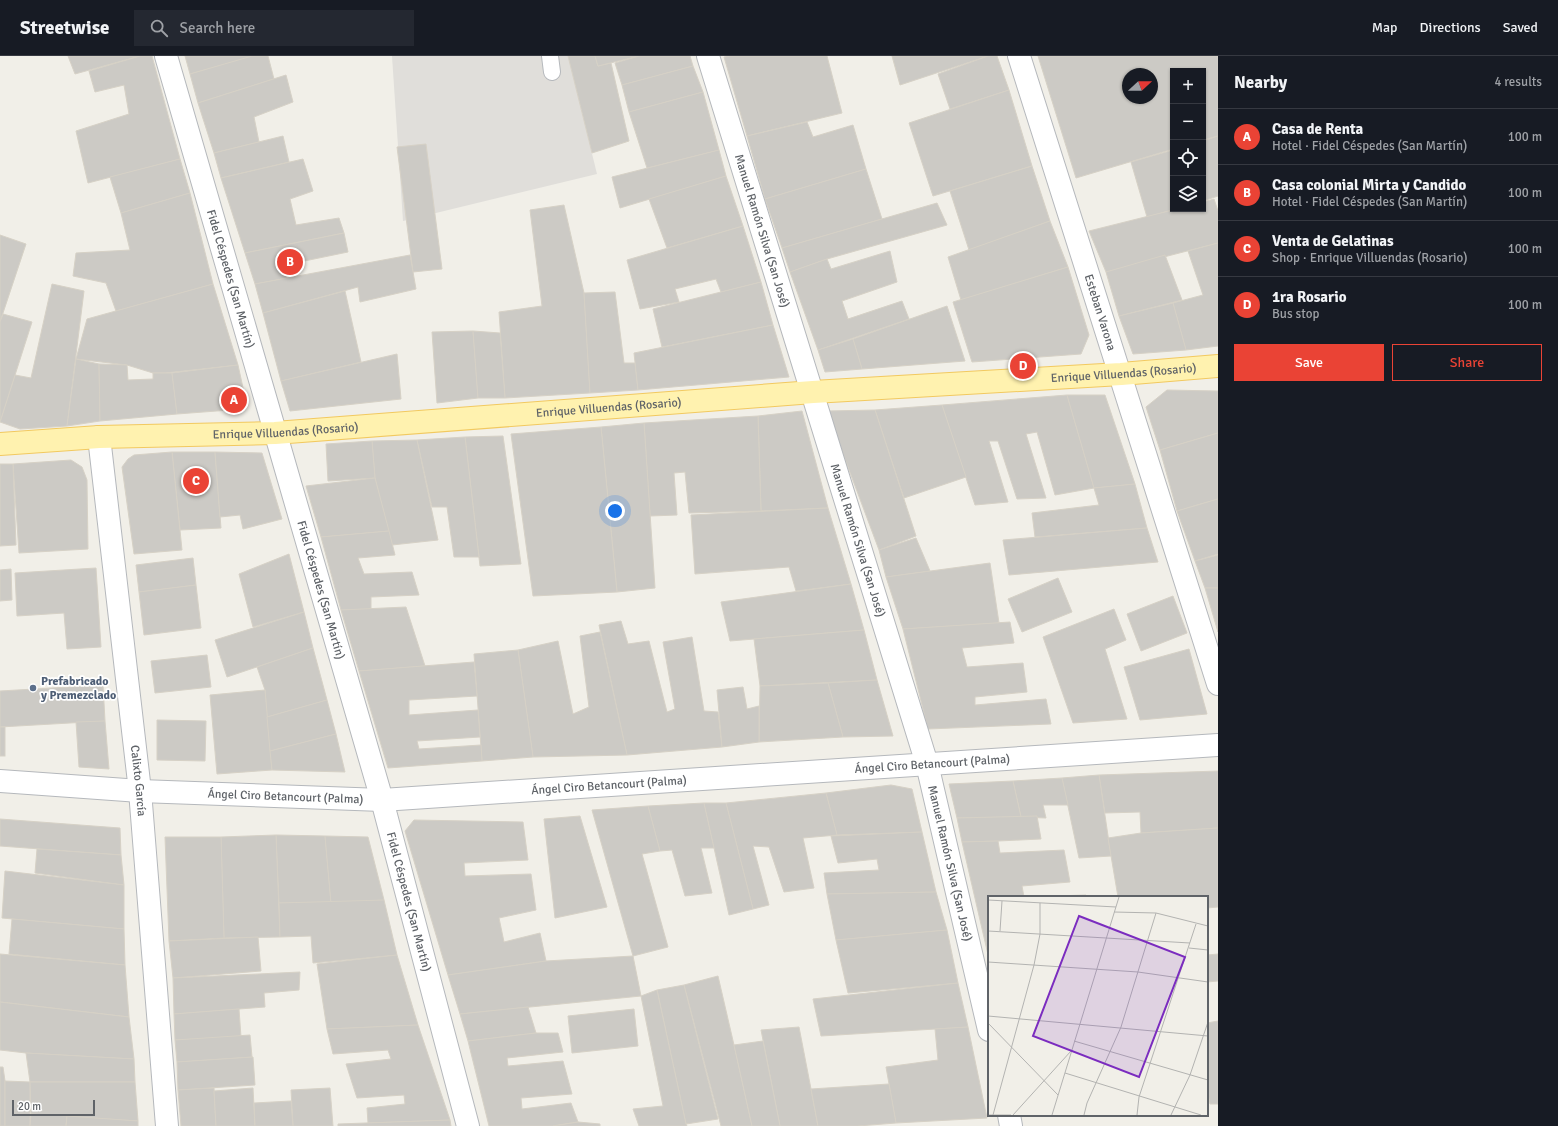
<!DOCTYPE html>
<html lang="en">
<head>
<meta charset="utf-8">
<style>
  body { margin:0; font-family:Signika,sans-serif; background:#242831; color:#f1f3f6 }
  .controls { position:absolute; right:12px; top:12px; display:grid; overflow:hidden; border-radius:0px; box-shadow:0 1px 3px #0004 }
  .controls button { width:36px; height:36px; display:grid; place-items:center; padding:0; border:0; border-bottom:1px solid #363941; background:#171b24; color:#f1f3f6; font:20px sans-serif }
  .compass { position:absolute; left:1122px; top:12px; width:36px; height:36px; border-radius:50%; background:#171b24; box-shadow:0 1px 3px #0004; rotate:69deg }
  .scale { position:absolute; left:12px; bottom:10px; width:83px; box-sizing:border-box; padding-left:4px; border:2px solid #5f6368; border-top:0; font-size:11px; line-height:14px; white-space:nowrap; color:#5f6368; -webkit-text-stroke:3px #fff; paint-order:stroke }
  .you { position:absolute; left:615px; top:455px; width:14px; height:14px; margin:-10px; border:3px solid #fff; border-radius:50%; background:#1a73e8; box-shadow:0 0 0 6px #1a73e833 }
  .badge { display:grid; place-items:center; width:26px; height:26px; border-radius:50%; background:#ea4335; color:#fff; font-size:13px; font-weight:700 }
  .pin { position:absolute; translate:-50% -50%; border:2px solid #fff; box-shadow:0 1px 4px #0006 }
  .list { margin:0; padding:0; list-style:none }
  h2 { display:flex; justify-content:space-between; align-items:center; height:52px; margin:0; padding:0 16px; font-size:17px }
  h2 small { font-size:13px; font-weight:400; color:#9ea1a6 }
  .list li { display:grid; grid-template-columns:26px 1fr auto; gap:12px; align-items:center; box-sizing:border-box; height:56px; padding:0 16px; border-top:1px solid #363941 }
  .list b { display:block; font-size:15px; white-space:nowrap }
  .list p { margin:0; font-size:13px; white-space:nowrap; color:#9ea1a6 }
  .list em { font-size:13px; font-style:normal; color:#9ea1a6 }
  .actions { display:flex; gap:8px; padding:12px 16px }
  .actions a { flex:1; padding:9px 0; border:1px solid #ea4335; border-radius:0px; text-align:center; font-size:14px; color:#ea4335 }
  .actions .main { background:#ea4335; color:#fff }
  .icon { flex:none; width:22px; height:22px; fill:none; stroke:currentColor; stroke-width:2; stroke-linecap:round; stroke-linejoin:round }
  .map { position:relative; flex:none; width:1218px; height:1070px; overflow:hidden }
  header { display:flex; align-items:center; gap:24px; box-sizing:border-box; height:56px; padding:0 20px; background:#171b24; border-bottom:1px solid #363941 }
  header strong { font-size:19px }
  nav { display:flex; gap:22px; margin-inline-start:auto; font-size:14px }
  .search { width:280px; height:36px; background:#242831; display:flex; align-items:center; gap:10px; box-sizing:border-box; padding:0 14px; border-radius:0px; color:#9ea1a6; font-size:15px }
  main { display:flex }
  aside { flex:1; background:#171b24 }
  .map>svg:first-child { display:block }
  .industrial { fill:#e0deda }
  .building { fill:#cccac5; stroke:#d6d1c6; fill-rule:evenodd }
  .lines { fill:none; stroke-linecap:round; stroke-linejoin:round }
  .lane-casing { stroke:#b5b8bc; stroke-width:18 }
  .street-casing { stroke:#b5b8bc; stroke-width:24 }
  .primary-casing { stroke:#f2c960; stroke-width:24 }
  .lane { stroke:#fff; stroke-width:16 }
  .street { stroke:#fff; stroke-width:22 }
  .primary { stroke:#fff2af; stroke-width:22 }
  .service-dot { fill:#5c6f8a; stroke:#fff; stroke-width:1.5 }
  .labels { text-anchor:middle; stroke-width:3.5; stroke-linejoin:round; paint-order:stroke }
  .street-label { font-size:12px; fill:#5f6368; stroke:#fff }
  .service-label { font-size:12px; font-weight:bold; fill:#4e5e75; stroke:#fff; text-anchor:start }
  .inset-road { fill:none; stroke:#b3b3b1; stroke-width:1 }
  .view { fill:#7b2cbf; fill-opacity:0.15; stroke:#7b2cbf; stroke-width:2 }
  .inset-edge { fill:none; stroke:#5f6368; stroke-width:2 }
</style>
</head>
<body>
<header>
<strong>Streetwise</strong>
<div class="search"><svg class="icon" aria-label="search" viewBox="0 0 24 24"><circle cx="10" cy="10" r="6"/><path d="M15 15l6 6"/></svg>Search here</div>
<nav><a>Map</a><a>Directions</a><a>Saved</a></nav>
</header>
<main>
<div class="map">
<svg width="1218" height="1070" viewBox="0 0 1218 1070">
  <rect width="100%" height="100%" fill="#f1efe8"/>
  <path class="industrial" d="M392,0H568L597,118L403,165Z"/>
  <g class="building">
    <path d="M68,0H140L75,18Z"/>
    <path d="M140,0H152L180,103L88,127L76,75L129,58L124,29L95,36L89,15Z"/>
    <path d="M185,0H255L190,18Z"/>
    <path d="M252,0H268L274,23L198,47L190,18Z"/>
    <path d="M568,0H595L598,10L611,7L629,85L592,97Z"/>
    <path d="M595,0H639L598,10Z"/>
    <path d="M639,0H690L693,10L622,29L615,7Z"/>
    <path d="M730,0H827L842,57L747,80L724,1Z"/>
    <path d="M892,0H988L900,29Z"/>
    <path d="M988,0H997L1009,34L950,53L938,18Z"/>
    <path d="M1038,0H1218V80L1203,84V15H1173V93L1076,122ZM1128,18H1152V42H1128Z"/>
    <path d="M693,10L703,36L629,56L622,29Z"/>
    <path d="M286,19L293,46L254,61L259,86L214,97L198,47Z"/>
    <path d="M1009,34L1032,110L933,140L909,67Z"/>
    <path d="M703,36L719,94L647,112L629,56Z"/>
    <path d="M807,66L813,81L853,69L866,113L765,143L747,80Z"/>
    <path d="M283,80L289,106L221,122L214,97Z"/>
    <path d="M1218,80V140L1203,145V85Z"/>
    <path d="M426,88L442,213L413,216L397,91Z"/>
    <path d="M719,94L726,120L620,152L612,121Z"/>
    <path d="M1173,94V153H1175L1147,161L1131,106Z"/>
    <path d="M180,103L190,137L121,157L110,121Z"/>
    <path d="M303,103L313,135L290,143L296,169L339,162L344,177L245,197L221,122Z"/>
    <path d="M1032,110L1050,165L969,194L950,135Z"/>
    <path d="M866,113L882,163L782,192L765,143Z"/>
    <path d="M726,120L743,170L667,192L649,143Z"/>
    <path d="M190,137L213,228L116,255L106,227L73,220L76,197L130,194L121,157Z"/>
    <path d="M1214,143L1218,155V187L1106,216L1089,175L1177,153H1203V146Z"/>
    <path d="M937,147L947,169L827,203L790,216L782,192Z"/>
    <path d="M564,149L584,237L590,337L505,342L499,256L542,250L530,154Z"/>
    <path d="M1050,165L1068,211L961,244L948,201Z"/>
    <path d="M743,170L761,226L721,236L716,223L675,233L679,246L640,253L627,204Z"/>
    <path d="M344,177L348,196L285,209L287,222L255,228L245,197Z"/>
    <path d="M0,179L26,188L0,266Z"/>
    <path d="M1218,187V290L1186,294L1173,247L1203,239L1188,195Z"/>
    <path d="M890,195L897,226L842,245L848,263L902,245L909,263L818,294L790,216L827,203L831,213Z"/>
    <path d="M410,199L416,233L360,246L358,231L263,257L255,228Z"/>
    <path d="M1165,199L1182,244L1119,260L1106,216Z"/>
    <path d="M1068,211L1089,279L1081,298L972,306L953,246Z"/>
    <path d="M761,226L773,269L662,291L653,253Z"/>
    <path d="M52,228L84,235L67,370L20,373L0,366L15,319L31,322Z"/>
    <path d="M213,228L238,309L165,317H153L127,309L76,303L87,263Z"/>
    <path d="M345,235L361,306L281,325L263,257Z"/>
    <path d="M615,236L624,307H635L638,334L590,337L584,237Z"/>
    <path d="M1173,247L1186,294L1133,298L1119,260Z"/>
    <path d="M947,250L965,305L862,313L853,283Z"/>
    <path d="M3,258L32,266L0,366V266Z"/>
    <path d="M773,269L789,321L638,334L634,297Z"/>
    <path d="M473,275L478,342L437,347L432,276Z"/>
    <path d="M473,275L500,277L505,342H478Z"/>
    <path d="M853,283L862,313L825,316L818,294Z"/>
    <path d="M397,298L401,343L290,355L281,325Z"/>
    <path d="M76,303L99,308L100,365L67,370Z"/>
    <path d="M99,308L127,309L128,324L153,323V317H172L177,358L100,365Z"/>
    <path d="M238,309L247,350L243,353L177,358L172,317Z"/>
    <path d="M1167,334L1218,335V377L1160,394L1146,351Z"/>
    <path d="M1067,339L1094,432L1055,439L1037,376L1026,378L1046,442L1017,443L998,385H989L1008,446L975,449L942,349Z"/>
    <path d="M1067,339H1105L1135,428L1094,432Z"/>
    <path d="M942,349L966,421L904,442L875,354Z"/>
    <path d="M875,354L916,480L879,494L827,355Z"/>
    <path d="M802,355L828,452L761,455L758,360Z"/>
    <path d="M758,360L761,455L689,457L685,416L674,417L677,459L650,460L644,367Z"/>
    <path d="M644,367L655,532L617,536L601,371Z"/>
    <path d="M601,371L617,536L533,540L511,378Z"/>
    <path d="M1218,377V443L1177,455L1160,394Z"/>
    <path d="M503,380L521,508L480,510L465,381Z"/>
    <path d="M465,381L479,501H454L447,451H432L417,384Z"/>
    <path d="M417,384L438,484L392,489L375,422L372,385Z"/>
    <path d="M372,385L375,422L328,425L326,388Z"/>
    <path d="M172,396H215L221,472L180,474Z"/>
    <path d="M172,396L182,494L134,498L122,411L128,403L134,399Z"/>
    <path d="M215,396L262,397L282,463L243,473L240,459L220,461Z"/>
    <path d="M71,404L82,411L87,424L88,493L19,497L13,408Z"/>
    <path d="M0,408H13L16,489L0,490Z"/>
    <path d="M375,422L389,475L321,481L306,430Z"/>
    <path d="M1135,428L1147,472L1035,481L1032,457L1099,449L1094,432Z"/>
    <path d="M1218,443V498L1195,505L1177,455Z"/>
    <path d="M828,452L851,528L796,535L789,511L695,518L691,459Z"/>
    <path d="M1147,472L1158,506L1009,519L1003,484Z"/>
    <path d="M389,475L395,499L358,502L364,518L412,516L419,539L371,541V553L341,554L321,481Z"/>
    <path d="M916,482L930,515L886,521L879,494Z"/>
    <path d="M289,498L304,556L253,571L239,518Z"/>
    <path d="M1218,499V532H1205L1195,505Z"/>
    <path d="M193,502L196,529L139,536L136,509Z"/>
    <path d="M990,507L999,567L903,573L886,521Z"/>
    <path d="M96,512L101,591L67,593L64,557L17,560L15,517Z"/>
    <path d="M11,513L12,544L0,545V514Z"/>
    <path d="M1058,522L1072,556L1022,576L1008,543Z"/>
    <path d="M851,528L864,574L730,585L721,546Z"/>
    <path d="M196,529L201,572L144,579L139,536Z"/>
    <path d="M1205,532H1218V576Z"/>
    <path d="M1173,540L1187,577L1141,595L1127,558Z"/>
    <path d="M406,551L425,610L359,615L341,554Z"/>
    <path d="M1114,553L1126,584L1105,593L1127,663L1073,667L1043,581Z"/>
    <path d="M304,556L313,592L227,621L215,584Z"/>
    <path d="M621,565L628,588L649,585L667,656L675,653L663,586L692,581L704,655L718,656L722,691L627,699L599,569Z"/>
    <path d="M1010,566L1014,587L962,592L967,611L1023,607L1027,636L975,641V649L1046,643L1051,668L928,673L903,573Z"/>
    <path d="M864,574L877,624L760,630L754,583Z"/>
    <path d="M600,576L627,699L533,701L518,594L558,585L573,658L589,651L580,580Z"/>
    <path d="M313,592L327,644L267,661L265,634L257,611Z"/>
    <path d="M1189,593L1207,658L1140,664L1124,611Z"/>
    <path d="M518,594L533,701L482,705L474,598Z"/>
    <path d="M207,599L211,631L155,637L151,605Z"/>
    <path d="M474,606L477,640L409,644V659L478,654L480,681L417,685L419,693L481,689L482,705L388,712L359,615Z"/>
    <path d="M877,624L893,680L843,681L828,627Z"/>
    <path d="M828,627L843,681L759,686L760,630Z"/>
    <path d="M103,629L105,665L0,671V635Z"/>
    <path d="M743,631L747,653L759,650V686L722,691L717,634Z"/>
    <path d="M265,634L272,714L217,718L210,639Z"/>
    <path d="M327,644L336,678L270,695L267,661Z"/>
    <path d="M157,664L206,665L205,705L157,704Z"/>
    <path d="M105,665L109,713L79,711L76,666Z"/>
    <rect x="0" y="671" width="5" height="29"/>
    <path d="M336,678L345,716L272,714L270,695Z"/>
    <path d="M1218,715V772L1141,777L1140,756L1105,757L1099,719Z"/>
    <path d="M1099,719L1111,800L1079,802L1062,722Z"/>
    <path d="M1062,722L1068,749H1043L1046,762L1021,761L1013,725Z"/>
    <path d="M1013,725L1021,761L957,762L949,728Z"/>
    <path d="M891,729L912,733L922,776L837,779L826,737Z"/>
    <path d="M826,737L837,779L803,782L814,832L784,836L769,791L753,790L769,849L753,853L726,747Z"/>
    <path d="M704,747L714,792H701L712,837L685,840L672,794L660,795L648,750Z"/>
    <path d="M704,747H726L753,853L729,859Z"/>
    <path d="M648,750L660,795L642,798L668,891L633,900L592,754Z"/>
    <path d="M580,760L607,851L555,862L544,763Z"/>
    <path d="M1037,760L1041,783L998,785L962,786L957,762Z"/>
    <path d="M0,763L120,772L121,799L0,790Z"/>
    <path d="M414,764L523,766L528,804L464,807L465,820L531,818L536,854L499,862L504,886L540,877L546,905L448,919L405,775Z"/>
    <path d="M1218,772V851L1207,852V841H1118L1108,782L1141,777Z"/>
    <path d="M922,776L936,836L827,838L824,817L879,814L877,803L838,807L831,780Z"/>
    <path d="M276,779L325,780L331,847H279Z"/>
    <path d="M276,779L280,881L224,882L221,781Z"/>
    <path d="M325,780L368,781L384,844L331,847Z"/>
    <path d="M165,781H221L224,882L169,885Z"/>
    <path d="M998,785L1000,797L1064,794L1070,826L1022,830L1024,841L1086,839V841H989V903L962,786Z"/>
    <path d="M37,793L121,799L124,829L35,817Z"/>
    <path d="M5,815L124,829V873L2,862Z"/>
    <path d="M936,836L947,874L836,884L827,838Z"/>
    <path d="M384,844L397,899L313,907L311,880L280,881L279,847Z"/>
    <path d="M12,863L124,873L125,909L9,898Z"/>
    <path d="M947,874L958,927L848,937L836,884Z"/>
    <path d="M258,881L261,915L173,922L169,885Z"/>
    <path d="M0,898L125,909L129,961L0,946Z"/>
    <path d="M1218,898V925L1207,926V899Z"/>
    <path d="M397,899L418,969L327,973L317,908Z"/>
    <path d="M633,900L641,940L460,958L448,919L546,905Z"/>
    <path d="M300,916L299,934L264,937L265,951L174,958L173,922Z"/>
    <path d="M718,920L734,989L752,1070H721L684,929Z"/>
    <path d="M958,927L968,971L821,980L813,943Z"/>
    <path d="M684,929L718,1063L686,1068L657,934Z"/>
    <path d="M657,934L686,1068L687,1070H639L633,1053L663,1050L641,940Z"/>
    <path d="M0,946L129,961L134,1003L26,997L0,994Z"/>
    <path d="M528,951L536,977L468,985L460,958Z"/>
    <path d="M239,953L241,981L175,984L174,958Z"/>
    <path d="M634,953L638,990L572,997L568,960Z"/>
    <path d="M1218,965V1048H1210L1207,1032V967Z"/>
    <path d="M418,969L450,1064L368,1067L367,1052L405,1048L404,1039L357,1042L346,1008L391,1003L388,994L333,998L327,973Z"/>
    <path d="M799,971L811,1033L818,1070H780L761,974Z"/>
    <path d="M968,971L987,1062L896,1067L886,1011L938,1004L935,973Z"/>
    <path d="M536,977H558L563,996L507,1002L508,1010L563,1005L572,1038L521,1042L522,1053L571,1047L578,1066L553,1070H489L468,985Z"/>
    <path d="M250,979L252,1001L177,1006L175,984Z"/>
    <path d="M763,985L780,1070H752L734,989Z"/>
    <path d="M26,997L134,1003L135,1026H30Z"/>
    <path d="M253,1001L255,1029L178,1034L177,1006Z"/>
    <path d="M0,1011H3L5,1025V1070H0Z"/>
    <path d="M5,1025L30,1026V1070H5Z"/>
    <path d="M30,1026H135L138,1065L31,1058Z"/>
    <path d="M889,1028L896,1067L858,1070H818L811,1033Z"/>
    <path d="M214,1032L216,1070H181L178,1034Z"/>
    <path d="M253,1032L255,1070H216L214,1035Z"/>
    <path d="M330,1032L333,1070H293L291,1034Z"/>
    <path d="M291,1045L293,1070H255L254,1047Z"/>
    <path d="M31,1058L67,1060L66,1070H30Z"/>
    <path d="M67,1060L138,1065V1070H66Z"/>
    <path d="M450,1064L451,1070H338V1068Z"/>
    <path d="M578,1066L600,1068V1070H553Z"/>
  </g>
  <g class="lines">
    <g class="lane-casing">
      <path id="lane" d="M550,0L552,16"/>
    </g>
    <g class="street-casing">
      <g id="street">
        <path id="s1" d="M166,0L382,744L468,1070"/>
        <path id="s2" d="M708,0L927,708L989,974"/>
        <path id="s3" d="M1019,0L1218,628"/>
        <path id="s4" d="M99,381L140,735L167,1070"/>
        <path id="s5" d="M0,725L140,735L382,744L1218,689"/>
        <path d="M1009,1059L1011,1070"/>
      </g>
    </g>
    <g class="primary-casing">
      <g id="primary">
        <path id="s6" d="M0,388L99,381L275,377L813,336L1121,318L1218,310"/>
      </g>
    </g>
    <use href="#lane" class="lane"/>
    <use href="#street" class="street"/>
    <use href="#primary" class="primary"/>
  </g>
  <circle class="service-dot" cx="33" cy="632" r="4"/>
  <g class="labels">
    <g class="street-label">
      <text dy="4" stroke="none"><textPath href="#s2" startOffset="183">Manuel Ramón Silva (San José)</textPath></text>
      <text dy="4" stroke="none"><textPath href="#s1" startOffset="232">Fidel Céspedes (San Martín)</textPath></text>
      <text dy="4" stroke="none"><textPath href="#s3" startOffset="269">Esteban Varona</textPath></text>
      <text dy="4" stroke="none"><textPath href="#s6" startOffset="1126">Enrique Villuendas (Rosario)</textPath></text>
      <text dy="4" stroke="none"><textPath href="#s6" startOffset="610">Enrique Villuendas (Rosario)</textPath></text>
      <text dy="4" stroke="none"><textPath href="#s6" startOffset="286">Enrique Villuendas (Rosario)</textPath></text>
      <text dy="4" stroke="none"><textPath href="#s2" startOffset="507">Manuel Ramón Silva (San José)</textPath></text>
      <text dy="4" stroke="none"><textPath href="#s1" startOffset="556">Fidel Céspedes (San Martín)</textPath></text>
      <text dy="4" stroke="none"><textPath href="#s5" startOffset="934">Ángel Ciro Betancourt (Palma)</textPath></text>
      <text dy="4" stroke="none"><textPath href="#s4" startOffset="346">Calixto García</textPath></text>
      <text dy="4" stroke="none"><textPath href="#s5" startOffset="610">Ángel Ciro Betancourt (Palma)</textPath></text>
      <text dy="4" stroke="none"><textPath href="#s5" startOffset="286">Ángel Ciro Betancourt (Palma)</textPath></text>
      <text dy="4" stroke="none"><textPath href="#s2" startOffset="843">Manuel Ramón Silva (San José)</textPath></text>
      <text dy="4" stroke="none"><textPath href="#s1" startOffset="880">Fidel Céspedes (San Martín)</textPath></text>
    </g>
    <g class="service-label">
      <text x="41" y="629">Prefabricado<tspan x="41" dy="14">y Premezclado</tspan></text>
    </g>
  </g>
  <g transform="translate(988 840)">
    <rect width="220" height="220" fill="#f1efe8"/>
    <path class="inset-road" d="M0,4L128,11M126,16L168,17L220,30M0,35L202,47M12,35L14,5M201,52L220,54M0,66L150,76L220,86M0,120L220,140M0,127L70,199M86,145L220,184M77,177L213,219M0,219H23M5,219L46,69L52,38V7M25,219L83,155M64,219L131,1M96,219L99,207L133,131L168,17M149,219L151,201L208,28M183,219L202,179L220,126"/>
    <path class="view" d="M91,20L197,61L151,181L45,140Z"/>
    <rect width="220" height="220" class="inset-edge"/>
  </g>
</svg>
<div class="controls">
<button>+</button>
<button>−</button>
<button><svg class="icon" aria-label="locate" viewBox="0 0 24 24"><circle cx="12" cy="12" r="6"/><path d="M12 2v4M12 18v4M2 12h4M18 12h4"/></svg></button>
<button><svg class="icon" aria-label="layers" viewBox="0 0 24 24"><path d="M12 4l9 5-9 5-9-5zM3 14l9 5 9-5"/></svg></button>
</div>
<svg class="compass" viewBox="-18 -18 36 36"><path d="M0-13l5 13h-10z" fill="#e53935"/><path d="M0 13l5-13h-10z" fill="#9ea1a6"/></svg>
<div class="scale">20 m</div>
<div class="you"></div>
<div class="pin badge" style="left:234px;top:344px">A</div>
<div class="pin badge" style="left:290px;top:206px">B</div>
<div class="pin badge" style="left:196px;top:425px">C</div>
<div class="pin badge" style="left:1023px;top:310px">D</div>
</div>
<aside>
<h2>Nearby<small>4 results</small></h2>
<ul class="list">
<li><span class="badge">A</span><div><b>Casa de Renta</b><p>Hotel · Fidel Céspedes (San Martín)</p></div><em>100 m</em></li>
<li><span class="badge">B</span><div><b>Casa colonial Mirta y Candido</b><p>Hotel · Fidel Céspedes (San Martín)</p></div><em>100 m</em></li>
<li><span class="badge">C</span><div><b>Venta de Gelatinas</b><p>Shop · Enrique Villuendas (Rosario)</p></div><em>100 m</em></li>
<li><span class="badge">D</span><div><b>1ra Rosario</b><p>Bus stop</p></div><em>100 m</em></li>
</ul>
<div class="actions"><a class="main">Save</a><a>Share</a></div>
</aside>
</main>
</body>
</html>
